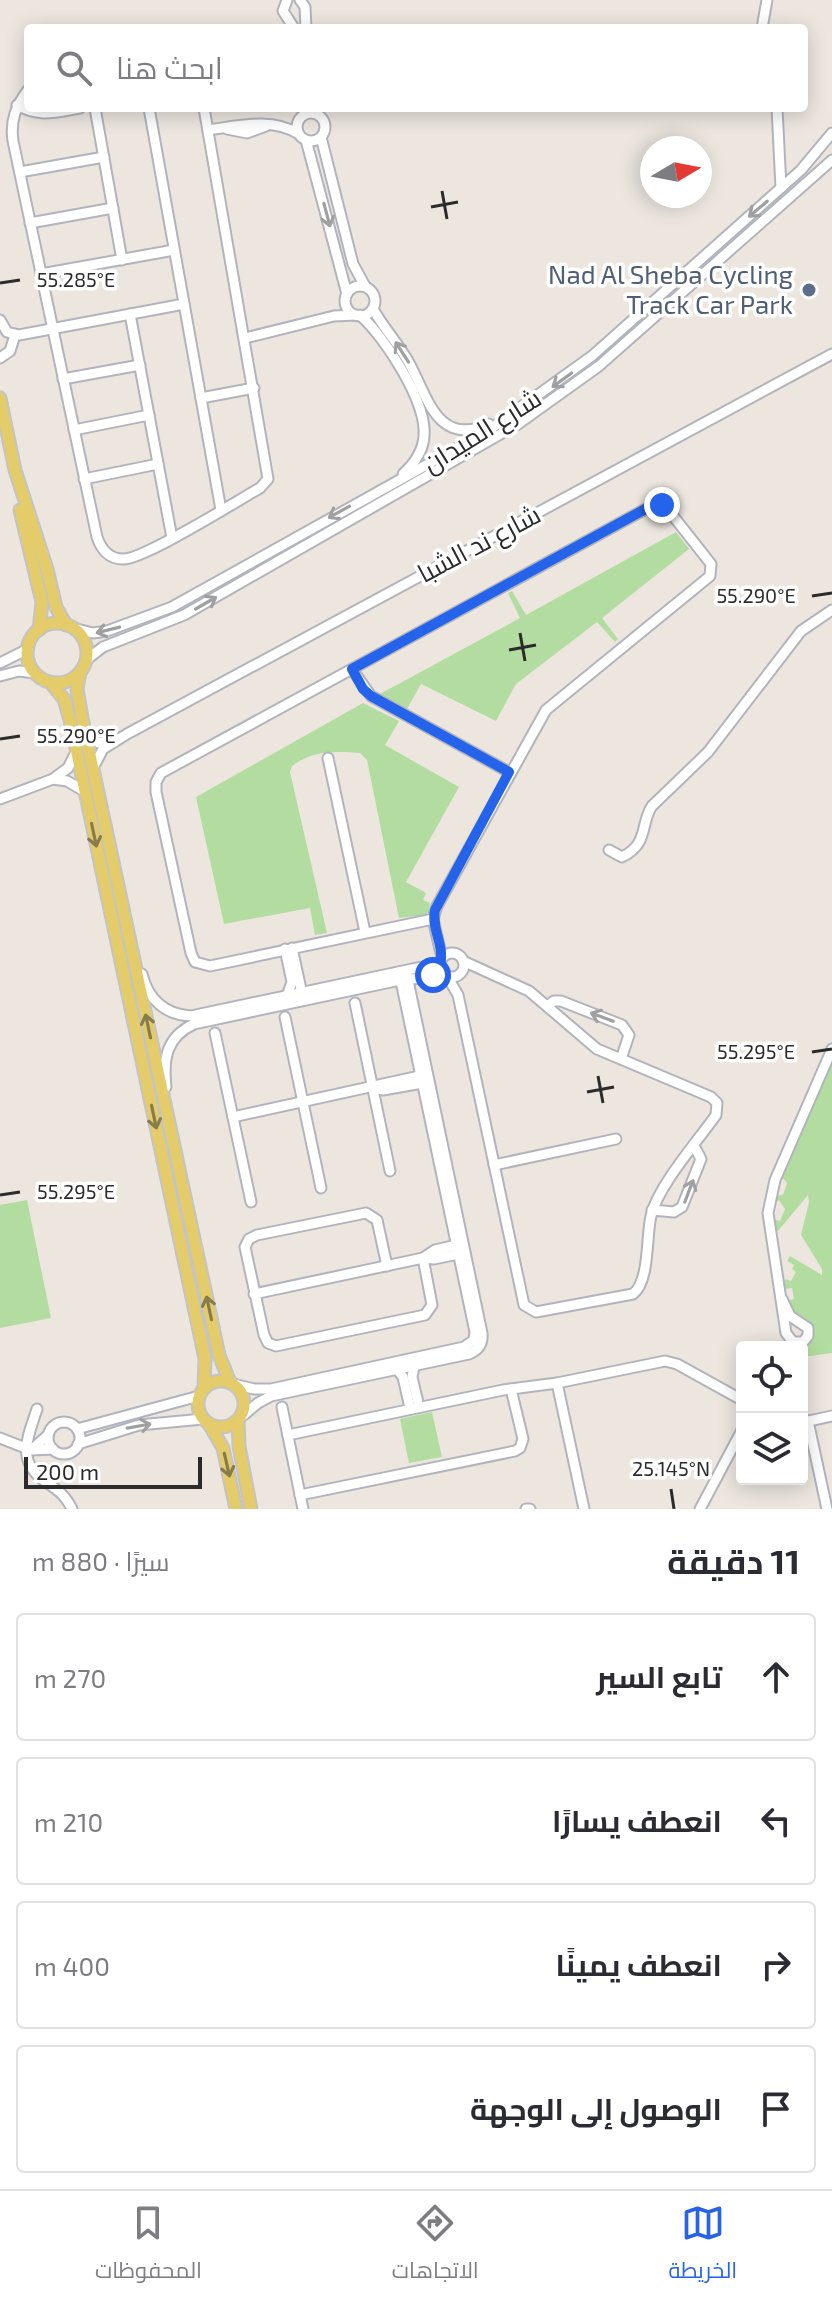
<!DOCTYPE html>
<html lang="ar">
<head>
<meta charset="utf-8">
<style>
  body { margin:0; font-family:"Exo 2",Cairo,sans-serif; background:#f7f7f7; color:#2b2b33; direction:rtl }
  .controls { position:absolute; right:24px; bottom:24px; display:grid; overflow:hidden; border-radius:8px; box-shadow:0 4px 20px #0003 }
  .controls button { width:72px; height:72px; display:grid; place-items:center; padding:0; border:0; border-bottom:2px solid #e1e1e2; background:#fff; color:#2b2b33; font:40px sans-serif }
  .compass { position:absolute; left:640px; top:136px; width:72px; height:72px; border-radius:50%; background:#fff; box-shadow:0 4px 20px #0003; rotate:80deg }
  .scale { position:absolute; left:24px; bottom:20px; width:178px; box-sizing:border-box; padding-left:8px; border:4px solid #2b2b2b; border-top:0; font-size:22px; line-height:28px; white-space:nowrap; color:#2b2b2b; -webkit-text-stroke:6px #fff; paint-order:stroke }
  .stop { position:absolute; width:24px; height:24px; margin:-18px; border:6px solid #2563eb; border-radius:50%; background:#fff }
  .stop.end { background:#2563eb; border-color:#fff; box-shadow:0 2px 8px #0008 }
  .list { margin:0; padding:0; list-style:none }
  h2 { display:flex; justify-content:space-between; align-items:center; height:104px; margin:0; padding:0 32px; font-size:34px }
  h2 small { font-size:26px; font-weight:400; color:#7c7c81 }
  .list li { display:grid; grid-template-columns:52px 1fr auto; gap:24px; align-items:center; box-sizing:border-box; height:128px; margin:0 16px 16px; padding:0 16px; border:2px solid #e1e1e2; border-radius:8px }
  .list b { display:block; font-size:30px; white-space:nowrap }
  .list em { font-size:26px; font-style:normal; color:#7c7c81 }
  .icon { flex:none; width:44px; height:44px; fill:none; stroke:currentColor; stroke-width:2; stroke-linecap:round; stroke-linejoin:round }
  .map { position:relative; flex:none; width:832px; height:1509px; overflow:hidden; direction:ltr }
  .search { position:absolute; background:#fff; box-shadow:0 4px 20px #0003; left:24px; right:24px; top:24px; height:88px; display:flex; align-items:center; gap:20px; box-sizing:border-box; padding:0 28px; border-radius:8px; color:#7c7c81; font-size:30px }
  .sheet { height:680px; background:#fff }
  nav { display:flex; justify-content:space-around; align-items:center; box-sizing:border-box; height:112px; border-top:2px solid #e1e1e2; background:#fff; font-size:22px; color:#7c7c81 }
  nav a { display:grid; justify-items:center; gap:4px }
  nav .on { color:#2563eb }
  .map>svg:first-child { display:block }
  .green { fill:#b3dda0 }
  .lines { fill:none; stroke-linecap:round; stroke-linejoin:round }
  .minor-casing { stroke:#b2b4bd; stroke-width:13 }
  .major-casing { stroke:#c4c4c4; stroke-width:15 }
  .minor { stroke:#fff; stroke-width:9 }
  .major { stroke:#e4cc6b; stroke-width:11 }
  .oneway { stroke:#a0a0a0 }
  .oneway2 { stroke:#887c4b }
  .route { stroke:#2563eb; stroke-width:10 }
  .ticks { fill:none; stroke:#2b2b2b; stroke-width:3 }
  .service-dot { fill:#5c6f8a; stroke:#fff; stroke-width:3 }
  .labels { text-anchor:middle; stroke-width:7; stroke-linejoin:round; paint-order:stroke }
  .service-label { font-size:26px; fill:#4e5e75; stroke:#fff; text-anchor:end }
  .street-label { font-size:26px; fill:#2b2b2b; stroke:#fff }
  .ticks-label { font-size:20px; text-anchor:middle; fill:#2b2b2b; stroke:#fff; stroke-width:7; stroke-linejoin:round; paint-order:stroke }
</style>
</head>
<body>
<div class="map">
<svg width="832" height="1509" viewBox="0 0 832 1509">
  <rect width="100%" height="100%" fill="#ece6df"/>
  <g class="green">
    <path d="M676,532L689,549L602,618L618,639L615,642L597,622L516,684L496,721L421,684L407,709L380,694L520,618L508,593L512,591L526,615Z"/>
    <path d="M363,703L399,721L385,745L459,787L406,882L426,893L423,900L430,903L429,912L425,915L399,918L367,760L360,753C335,751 313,750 292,766L290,772L327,933L315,935L310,908L224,924L196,797Z"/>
    <path d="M832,1055V1353L802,1357V1347H789L788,1342L803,1344L808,1323L795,1316L787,1305L789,1300L794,1299L792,1288L786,1289L783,1284L786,1279L791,1281L796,1272L792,1269L794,1265L787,1261L790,1256L822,1275V1269L801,1235L809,1202L808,1195L778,1231L774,1229L773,1222L776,1220L780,1221L785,1209L779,1200L775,1203V1196L783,1195L787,1183L782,1177Z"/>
    <path d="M27,1200L51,1318L0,1328V1205Z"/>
    <path d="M432,1412L442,1457L409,1463L400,1419Z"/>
  </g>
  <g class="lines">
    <g class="minor-casing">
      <g id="minor">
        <path d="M287,0L283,11L294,28"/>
        <path d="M300,0L305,7L306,28"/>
        <path d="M762,28L767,0"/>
        <path d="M28,90C16,106 10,120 13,141L97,537C101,549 109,559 123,559C143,560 237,501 260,488L268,479L204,108"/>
        <path d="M17,105C39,118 56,112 80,108"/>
        <path d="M95,108L122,260"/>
        <path d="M149,108L221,510"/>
        <path d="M777,108L781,188"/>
        <circle cx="311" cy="127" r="14"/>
        <path d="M227,129L247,133L266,126"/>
        <path d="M208,130C239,126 271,117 299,134"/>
        <path d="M321,137L353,264L365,286"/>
        <path d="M306,140L347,294"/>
        <path d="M20,172L104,157"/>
        <path d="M30,223L113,208"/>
        <path d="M41,274L174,250"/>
        <circle cx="360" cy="301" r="15"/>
        <path d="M373,309C383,327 397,342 408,361C427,394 436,448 489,424"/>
        <path d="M130,314L172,538"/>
        <path d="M360,315C385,337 427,402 424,436C423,452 414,464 403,474"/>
        <path d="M0,320L7,332L19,335L184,304"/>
        <path d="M245,338L334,316L356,315"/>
        <path d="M0,358L10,351L15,335"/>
        <path d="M63,379L140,365"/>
        <path d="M201,398L254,388"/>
        <path d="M74,430L149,415"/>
        <path d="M84,479L158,464"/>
        <path d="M653,505L666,507L711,564L710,576L546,710L437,906L433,919L210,966L195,962L191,953L156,792V782L161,773Z"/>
        <path d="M73,628L93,633L107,631L172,607L489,430L592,356L801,170L832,133"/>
        <path d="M86,660L103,647L184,615L518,424L599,366L832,160"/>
        <path d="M0,663L28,649"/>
        <path d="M352,669L371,696L509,772"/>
        <path d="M0,676L19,671L35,673"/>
        <path d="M85,733L99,743L113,740"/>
        <path d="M328,758L365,932"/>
        <path d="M93,768L103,749L127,734L832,354"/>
        <path d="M53,779L67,781L84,791"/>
        <path d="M0,799L53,779L68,768L76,752"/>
        <path d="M609,850L622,857C649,844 640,824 652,806L708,752L801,631L832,610"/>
        <path d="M433,919L442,958"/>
        <path d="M292,948L302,994L299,998"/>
        <path d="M285,949L292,982L287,996"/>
        <circle cx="452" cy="965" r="12"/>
        <path d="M142,974C148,999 165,1015 191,1016L431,965L441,961"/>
        <path d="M447,976L458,995L524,1305L536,1312L633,1294C650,1281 646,1236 651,1216C658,1186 697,1142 716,1115L717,1103L711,1097L597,1049L529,991L463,961"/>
        <path d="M355,1003L390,1171"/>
        <path d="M547,1006L554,1001H561L622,1025L629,1035L621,1059"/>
        <path d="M285,1017L321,1188"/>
        <path d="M215,1033L251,1202"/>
        <path d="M166,1087C163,1059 166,1037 194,1024L400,980L446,976"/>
        <path d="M373,1088L383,1090L428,1082"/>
        <path d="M233,1117L424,1075"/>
        <path d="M494,1165L616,1139"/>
        <path d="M652,1210L674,1212L682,1207L701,1159L694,1146"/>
        <path d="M423,1258L435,1250L461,1244"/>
        <path d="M387,1266L377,1220L366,1213L257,1235L249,1239L245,1247L264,1335L268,1343L276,1346L425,1315L432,1305L423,1258"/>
        <path d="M254,1294L423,1258L434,1259L463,1253"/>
        <path d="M782,1299L790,1316L808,1328V1336L803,1342H793L786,1333L768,1213L775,1180L832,1049"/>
        <path d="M414,1366L412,1377L419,1407"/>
        <path d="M397,1369L403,1377L410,1408"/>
        <path d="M557,1383L584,1509"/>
        <path d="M233,1384L254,1389H271L464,1347L474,1340L475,1332L399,972"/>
        <path d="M282,1407L303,1509"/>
        <path d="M37,1409C28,1437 15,1461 46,1482C58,1490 66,1496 72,1509"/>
        <path d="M240,1418L258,1403L271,1396L469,1354C479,1350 483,1343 482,1333L406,971"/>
        <path d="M808,1421L827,1509"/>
        <path d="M804,1422L832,1416"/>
        <circle cx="64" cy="1438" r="16"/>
        <path d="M77,1429L199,1396"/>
        <path d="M48,1435L31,1450L53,1449"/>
        <path d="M288,1435L503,1390L557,1383L665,1361L677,1364L742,1400"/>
        <path d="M0,1438L28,1449"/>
        <path d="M78,1444L139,1425L203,1419"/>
        <path d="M300,1495L515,1451L520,1448L523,1439L511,1389"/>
        <path d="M526,1509H530"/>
        <path d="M700,1509L742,1430"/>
      </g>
    </g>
    <g class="major-casing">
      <g id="major">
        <path d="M0,398L15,470L47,569L56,607L66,625"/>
        <path d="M20,510L42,602L39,630"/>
        <circle cx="57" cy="653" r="30"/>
        <path d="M80,672L77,689L82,718L219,1355L230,1382"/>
        <path d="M50,682L64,699L70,720L205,1359L204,1388"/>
        <circle cx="221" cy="1404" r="23"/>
        <path d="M238,1421L239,1446L251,1509"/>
        <path d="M209,1424L223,1448L236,1509"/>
      </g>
    </g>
    <use href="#minor" class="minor"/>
    <use href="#major" class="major"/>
  </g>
  <defs><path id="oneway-shaft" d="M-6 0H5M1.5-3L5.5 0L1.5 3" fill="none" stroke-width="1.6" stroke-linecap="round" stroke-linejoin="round" transform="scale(2)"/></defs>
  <g class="oneway">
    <use href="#oneway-shaft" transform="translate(758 209) rotate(140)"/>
    <use href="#oneway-shaft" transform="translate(327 215) rotate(75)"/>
    <use href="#oneway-shaft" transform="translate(402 352) rotate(-123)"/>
    <use href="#oneway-shaft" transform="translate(562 380) rotate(144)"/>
    <use href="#oneway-shaft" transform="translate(339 512) rotate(151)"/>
    <use href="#oneway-shaft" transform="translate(206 603) rotate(-30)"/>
    <use href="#oneway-shaft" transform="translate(108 630) rotate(166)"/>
    <use href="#oneway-shaft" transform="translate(602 1017) rotate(-159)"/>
    <use href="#oneway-shaft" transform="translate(689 1191) rotate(-69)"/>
    <use href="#oneway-shaft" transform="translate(139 1426) rotate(-10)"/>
  </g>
  <g class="oneway2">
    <use href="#oneway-shaft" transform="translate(94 835) rotate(78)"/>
    <use href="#oneway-shaft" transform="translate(148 1026) rotate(-102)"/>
    <use href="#oneway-shaft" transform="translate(154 1117) rotate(78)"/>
    <use href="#oneway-shaft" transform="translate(209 1308) rotate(-102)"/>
    <use href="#oneway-shaft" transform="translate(227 1465) rotate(77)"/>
  </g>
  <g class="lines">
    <path class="route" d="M433,975L446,976L440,966C445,944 431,930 435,910L509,772L371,696L363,689L352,669L649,507L662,505"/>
  </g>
  <path class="ticks" d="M442,191L447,219M431,207L458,202M0,283L20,280M812,596L832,593M520,633L525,661M509,650L536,645M0,739L20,736M812,1052L832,1049M598,1076L603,1103M587,1092L614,1087M0,1195L20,1192M671,1489L674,1509"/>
  <circle class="service-dot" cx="809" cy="290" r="8"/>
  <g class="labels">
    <g class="service-label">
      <text x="793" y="284">Nad Al Sheba Cycling<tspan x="793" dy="30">Track Car Park</tspan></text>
    </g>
    <g class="street-label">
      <text transform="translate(482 431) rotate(-32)" y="9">شارع الميدان</text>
      <text transform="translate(479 544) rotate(-28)" y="9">شارع ند الشبا</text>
    </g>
  </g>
  <g class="ticks-label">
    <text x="76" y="287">55.285°E</text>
    <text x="756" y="603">55.290°E</text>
    <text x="76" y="743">55.290°E</text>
    <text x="756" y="1059">55.295°E</text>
    <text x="76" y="1199">55.295°E</text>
    <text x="671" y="1476">25.145°N</text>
  </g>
</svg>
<div class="controls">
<button><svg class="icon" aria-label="locate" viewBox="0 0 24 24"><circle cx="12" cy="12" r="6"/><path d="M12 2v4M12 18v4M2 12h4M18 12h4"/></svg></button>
<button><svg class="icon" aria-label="layers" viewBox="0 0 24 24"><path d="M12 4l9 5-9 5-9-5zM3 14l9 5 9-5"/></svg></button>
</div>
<svg class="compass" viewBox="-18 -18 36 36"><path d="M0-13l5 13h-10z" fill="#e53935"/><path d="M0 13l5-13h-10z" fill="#7c7c81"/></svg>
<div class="scale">200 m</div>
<div class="stop" style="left:433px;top:975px"></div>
<div class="stop end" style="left:662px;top:505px"></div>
<div class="search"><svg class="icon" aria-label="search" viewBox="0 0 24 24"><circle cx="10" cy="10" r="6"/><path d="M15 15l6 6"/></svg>ابحث هنا</div>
</div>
<section class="sheet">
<h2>11 دقيقة<small>سيرًا · 880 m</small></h2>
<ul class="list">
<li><svg class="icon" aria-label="ahead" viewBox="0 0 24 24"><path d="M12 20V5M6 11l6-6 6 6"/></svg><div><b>تابع السير</b></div><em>270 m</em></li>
<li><svg class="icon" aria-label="left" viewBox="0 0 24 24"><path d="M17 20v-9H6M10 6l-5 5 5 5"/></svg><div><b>انعطف يسارًا</b></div><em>210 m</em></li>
<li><svg class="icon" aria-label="right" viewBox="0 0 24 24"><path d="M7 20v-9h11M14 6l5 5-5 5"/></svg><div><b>انعطف يمينًا</b></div><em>400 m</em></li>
<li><svg class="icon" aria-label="arrive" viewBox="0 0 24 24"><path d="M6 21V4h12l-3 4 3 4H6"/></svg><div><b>الوصول إلى الوجهة</b></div></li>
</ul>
</section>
<nav>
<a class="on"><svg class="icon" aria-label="map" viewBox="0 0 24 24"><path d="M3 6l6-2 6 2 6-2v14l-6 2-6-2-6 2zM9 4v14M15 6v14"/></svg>الخريطة</a>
<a><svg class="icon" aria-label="directions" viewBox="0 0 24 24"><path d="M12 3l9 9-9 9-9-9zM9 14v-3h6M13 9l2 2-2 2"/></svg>الاتجاهات</a>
<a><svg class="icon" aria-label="saved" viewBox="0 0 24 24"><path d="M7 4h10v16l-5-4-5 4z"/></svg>المحفوظات</a>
</nav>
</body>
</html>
